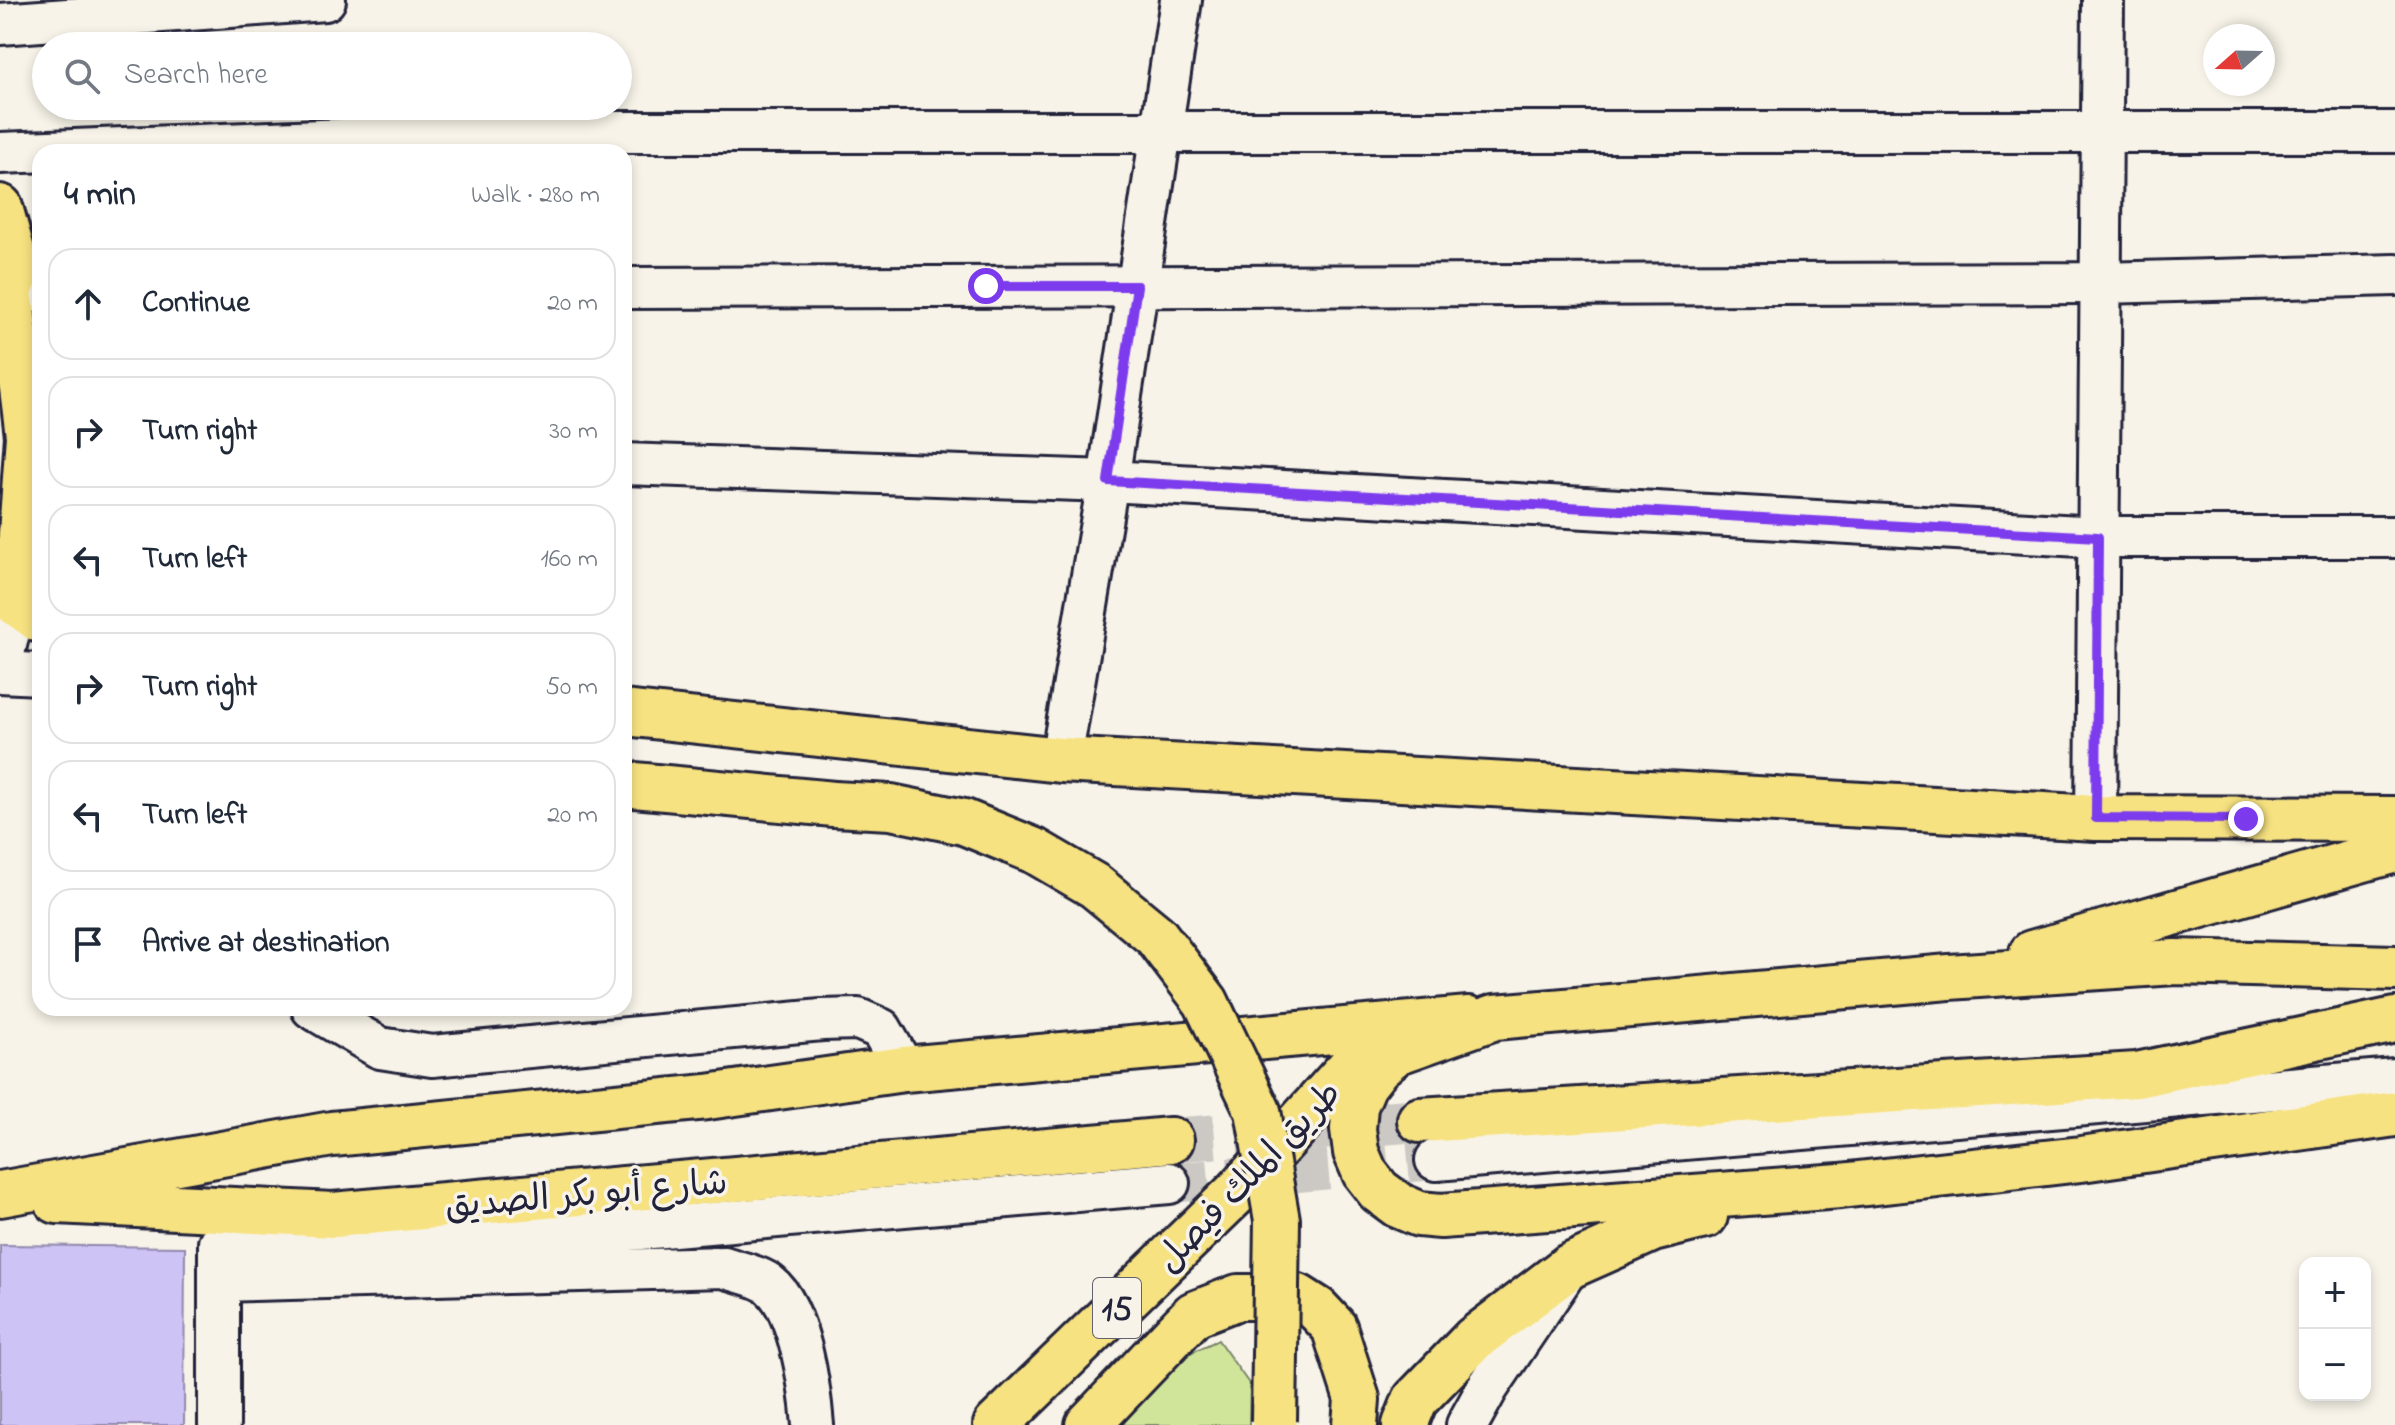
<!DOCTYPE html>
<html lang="en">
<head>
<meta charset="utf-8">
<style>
  body { margin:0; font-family:"Indie Flower","Playpen Sans Arabic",sans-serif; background:#f6f6f7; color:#1f2937 }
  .controls { position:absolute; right:24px; bottom:24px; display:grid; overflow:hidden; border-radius:16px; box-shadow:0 4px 12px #0003 }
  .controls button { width:72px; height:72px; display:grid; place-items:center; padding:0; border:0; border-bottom:2px solid #e0e1e3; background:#fff; color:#1f2937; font:40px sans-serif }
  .compass { position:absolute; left:2203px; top:24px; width:72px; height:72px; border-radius:50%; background:#fff; box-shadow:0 4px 12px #0003; rotate:250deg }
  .stop { position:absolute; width:24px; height:24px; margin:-18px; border:6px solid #7c3aed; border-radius:50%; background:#fff }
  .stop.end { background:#7c3aed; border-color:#fff; box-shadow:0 2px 8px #0008 }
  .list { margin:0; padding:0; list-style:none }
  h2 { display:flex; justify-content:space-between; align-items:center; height:104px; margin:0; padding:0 32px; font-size:34px }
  h2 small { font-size:26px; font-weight:400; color:#747a83 }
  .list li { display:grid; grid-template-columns:52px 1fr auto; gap:24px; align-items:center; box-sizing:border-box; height:112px; margin:0 16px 16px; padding:0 16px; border:2px solid #e0e1e3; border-radius:24px }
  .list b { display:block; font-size:30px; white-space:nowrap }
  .list em { font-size:26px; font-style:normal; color:#747a83 }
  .icon { flex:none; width:44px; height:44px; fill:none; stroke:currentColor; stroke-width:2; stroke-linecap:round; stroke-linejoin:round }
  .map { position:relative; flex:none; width:2395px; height:1425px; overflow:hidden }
  .search { position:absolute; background:#fff; box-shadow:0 4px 12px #0003; left:32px; top:32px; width:600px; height:88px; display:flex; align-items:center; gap:20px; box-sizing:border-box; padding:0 28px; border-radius:44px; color:#747a83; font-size:30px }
  .panel { position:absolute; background:#fff; box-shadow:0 4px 12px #0003; left:32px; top:144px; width:600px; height:872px; border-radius:24px }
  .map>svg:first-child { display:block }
  .green { fill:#d1e59a; stroke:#7a846a; stroke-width:2 }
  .building { fill:#cdc3f5; stroke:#9088ac; stroke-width:2 }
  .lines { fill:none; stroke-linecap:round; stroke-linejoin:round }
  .minor-tunnel { stroke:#ccc9c5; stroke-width:40; stroke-dasharray:40 20; stroke-linecap:butt }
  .major-tunnel { stroke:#ccc9c5; stroke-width:44; stroke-dasharray:44 22; stroke-linecap:butt }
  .minor-casing { stroke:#22223b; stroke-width:46 }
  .major-casing { stroke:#22223b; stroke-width:50 }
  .highway-casing { stroke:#22223b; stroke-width:50 }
  .minor { stroke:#f7f3e8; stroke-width:40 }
  .major { stroke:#f7e281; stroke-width:44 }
  .highway { stroke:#f7e281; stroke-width:44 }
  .major-bridge-casing { stroke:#22223b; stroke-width:50; stroke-linecap:butt }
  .major-bridge { stroke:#f7e281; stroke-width:44 }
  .route { stroke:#7c3aed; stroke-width:10 }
  .labels { text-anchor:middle; stroke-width:7; stroke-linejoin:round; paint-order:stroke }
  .shield { fill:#f7f3e8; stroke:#62616f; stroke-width:2 }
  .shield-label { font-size:34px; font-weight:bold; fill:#22223b }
  .street-label { font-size:36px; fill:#22223b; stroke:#f7f3e8 }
</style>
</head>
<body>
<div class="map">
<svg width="2395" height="1425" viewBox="0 0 2395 1425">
  <rect width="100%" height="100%" fill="#f7f3e8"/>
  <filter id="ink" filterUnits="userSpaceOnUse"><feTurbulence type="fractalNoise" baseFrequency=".0125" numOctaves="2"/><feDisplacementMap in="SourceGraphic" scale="16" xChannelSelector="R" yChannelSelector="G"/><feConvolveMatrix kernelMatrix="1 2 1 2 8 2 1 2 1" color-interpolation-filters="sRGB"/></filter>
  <g filter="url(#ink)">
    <path class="green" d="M1218,1340L1250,1385L1249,1425H1122L1175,1360Z"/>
    <path class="building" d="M0,1245L185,1247L184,1425H0Z"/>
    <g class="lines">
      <path class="minor-tunnel" d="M1169,1183L1436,1160"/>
      <path class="major-tunnel" d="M1171,1140L1420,1120"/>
      <g class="minor-casing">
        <g id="minor">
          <path d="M0,24L325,0"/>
          <path d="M0,153L519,132H2395"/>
          <path d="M624,288L2101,283L2395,275"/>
          <path d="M10,291H40"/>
          <path d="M624,464L1108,481L2098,537H2395"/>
          <path d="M0,670L16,603"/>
          <path d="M0,672L40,674"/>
          <path d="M1061,760L1108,481L1181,0"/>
          <path d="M2096,818L2103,0"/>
          <path d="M312,1008L380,1048L432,1056L822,1020L858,1019L881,1029L904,1069"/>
          <path d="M1436,1160L2395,1079"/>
          <path d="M219,1281L724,1267C737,1272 760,1276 770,1285C800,1310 810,1388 813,1425"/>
          <path d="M219,1425V1243L469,1244L1169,1183"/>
          <path d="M1467,1425L1488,1387L1562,1277"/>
        </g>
      </g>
      <g class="major-casing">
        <g id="major">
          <path d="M0,207L18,272L10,291L28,436L16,603L40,620"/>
          <path d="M624,713L1061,760L2096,818L2395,819"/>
          <path d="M624,784L834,804"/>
          <path d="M1420,1120L2137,1075L2395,1020"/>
          <path d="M0,1194L332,1134L707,1097L904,1069L1469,1019"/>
          <path d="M57,1201L333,1215L1171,1140"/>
        </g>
      </g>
      <g class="highway-casing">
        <g id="highway">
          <path d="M2032,953L2395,850"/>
          <path d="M2395,968L2175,962L1949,977L1495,1017L1396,1052L1378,1067L1364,1085L1355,1106L1353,1129L1356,1152L1365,1173L1379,1191L1398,1205L1419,1214L1441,1216L1840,1186L2081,1159L2395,1114"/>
          <path d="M996,1425L1238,1191L1368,1047"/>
          <path d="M1088,1425L1194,1314L1238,1297H1298L1317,1309L1334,1327L1357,1399L1355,1425"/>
          <path d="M1405,1425L1415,1400L1474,1339L1570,1266L1653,1229L1705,1216"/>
        </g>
      </g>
      <use href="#minor" class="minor"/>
      <use href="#major" class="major"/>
      <use href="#highway" class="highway"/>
      <g class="major-bridge-casing">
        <path id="major-bridge" d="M834,804L891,807L964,822L1035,851L1095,886L1156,936L1206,1002L1258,1111L1277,1220L1274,1421"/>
      </g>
      <use href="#major-bridge" class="major-bridge"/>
    </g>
  </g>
  <g class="lines" filter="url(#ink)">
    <path class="route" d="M986,286H1137L1108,481L2098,537L2096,818L2246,819"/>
  </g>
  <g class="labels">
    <rect class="shield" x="1093" y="1278" width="48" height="60" rx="6"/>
    <g class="shield-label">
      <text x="1117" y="1320">15</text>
    </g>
    <g class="street-label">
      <text transform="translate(1247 1175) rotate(-46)" y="13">طريق الملك فيصل</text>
      <text transform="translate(586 1192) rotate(-5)" y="13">شارع أبو بكر الصديق</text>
    </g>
  </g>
</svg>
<div class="controls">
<button>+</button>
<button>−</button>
</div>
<svg class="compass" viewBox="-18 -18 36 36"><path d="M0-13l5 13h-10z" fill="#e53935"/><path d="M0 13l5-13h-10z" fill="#747a83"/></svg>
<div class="stop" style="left:986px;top:286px"></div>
<div class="stop end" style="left:2246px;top:819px"></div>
<div class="search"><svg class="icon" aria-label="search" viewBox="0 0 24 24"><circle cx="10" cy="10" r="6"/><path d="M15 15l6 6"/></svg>Search here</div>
<section class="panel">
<h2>4 min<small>Walk · 280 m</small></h2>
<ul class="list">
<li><svg class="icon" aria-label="ahead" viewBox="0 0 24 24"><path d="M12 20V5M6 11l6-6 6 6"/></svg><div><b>Continue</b></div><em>20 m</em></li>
<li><svg class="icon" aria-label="right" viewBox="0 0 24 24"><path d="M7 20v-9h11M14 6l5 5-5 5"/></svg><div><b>Turn right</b></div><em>30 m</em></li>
<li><svg class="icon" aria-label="left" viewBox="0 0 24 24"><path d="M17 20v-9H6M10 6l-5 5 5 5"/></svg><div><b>Turn left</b></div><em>160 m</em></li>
<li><svg class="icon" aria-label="right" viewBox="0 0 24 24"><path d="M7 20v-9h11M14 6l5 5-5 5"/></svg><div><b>Turn right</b></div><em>50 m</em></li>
<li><svg class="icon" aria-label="left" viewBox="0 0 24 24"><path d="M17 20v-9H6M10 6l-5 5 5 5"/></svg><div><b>Turn left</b></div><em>20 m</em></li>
<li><svg class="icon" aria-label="arrive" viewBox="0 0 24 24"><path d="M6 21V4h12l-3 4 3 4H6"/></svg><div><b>Arrive at destination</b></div></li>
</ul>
</section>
</div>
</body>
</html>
